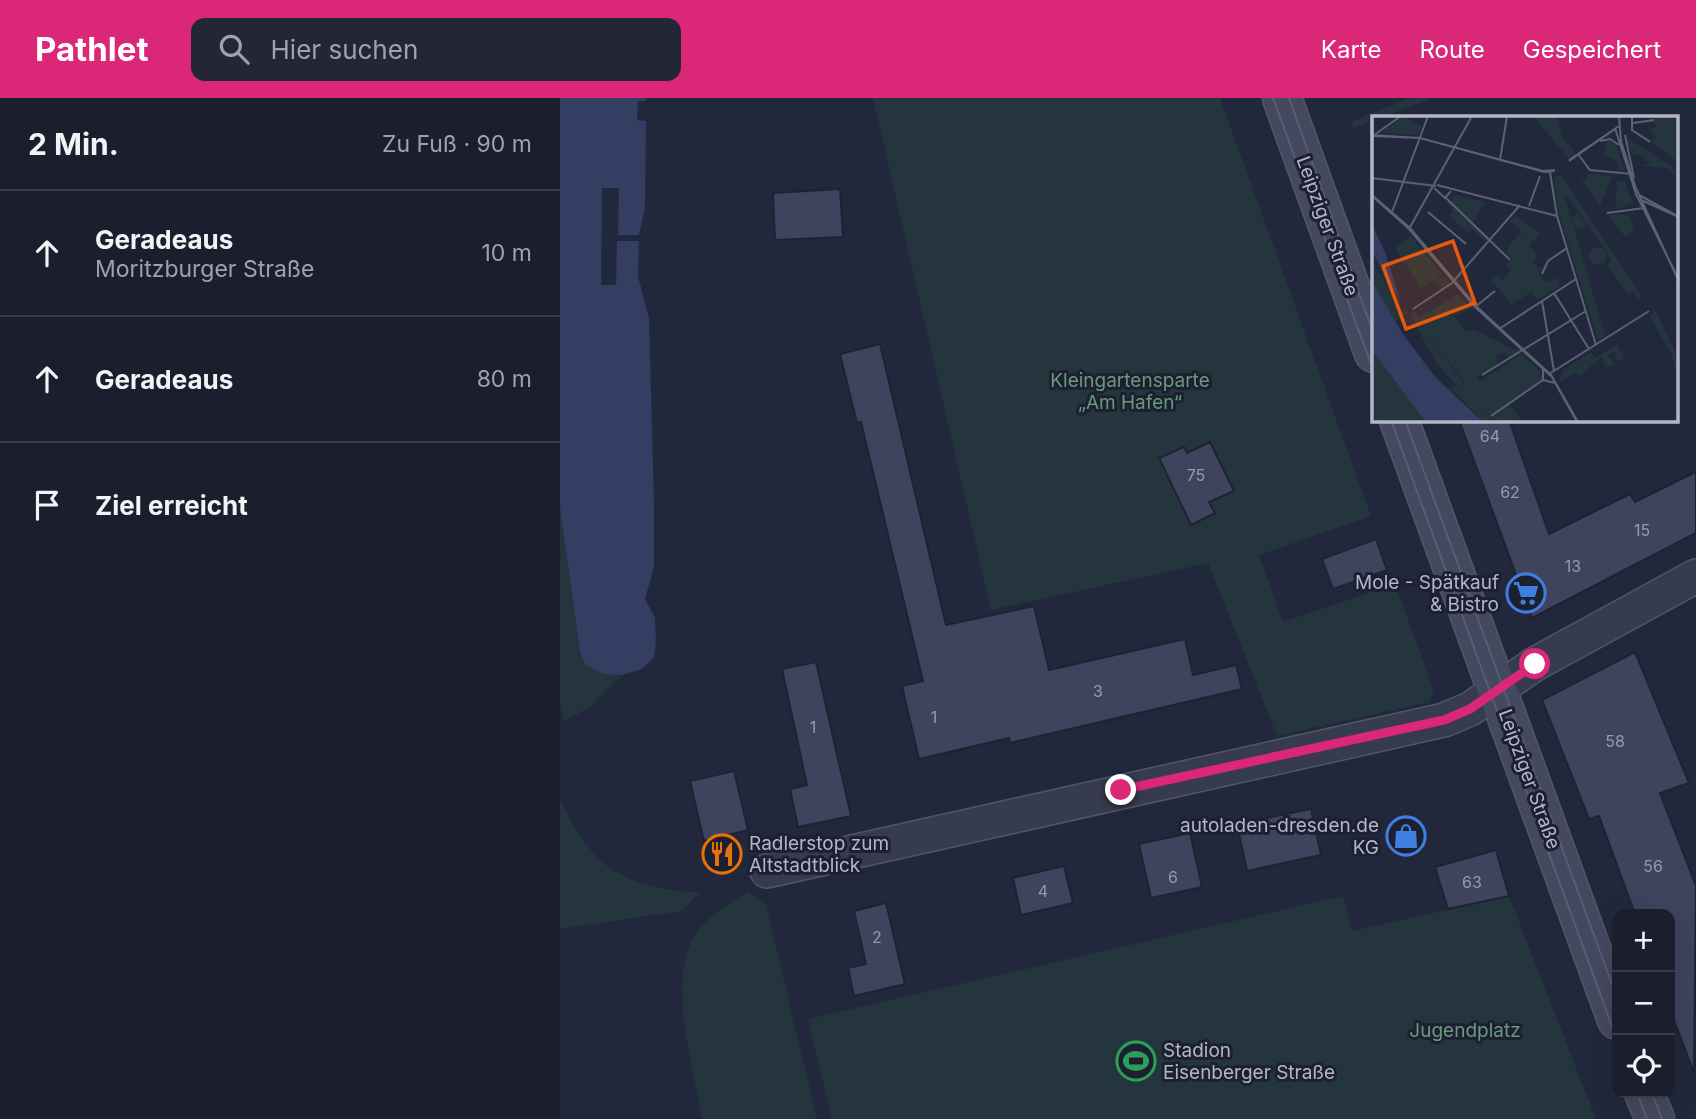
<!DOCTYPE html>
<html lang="de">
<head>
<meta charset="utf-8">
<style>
  body { margin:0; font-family:Inter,sans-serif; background:#232735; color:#f1f3f6 }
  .controls { position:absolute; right:21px; bottom:21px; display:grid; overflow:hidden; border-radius:14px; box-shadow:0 7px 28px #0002 }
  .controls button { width:63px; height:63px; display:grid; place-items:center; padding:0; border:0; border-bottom:2px solid #383c49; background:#1a1e2d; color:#f1f3f6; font:35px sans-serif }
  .stop { position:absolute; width:21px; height:21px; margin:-16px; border:5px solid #db2777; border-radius:50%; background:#fff }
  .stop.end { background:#db2777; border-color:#fff; box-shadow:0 2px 7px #0008 }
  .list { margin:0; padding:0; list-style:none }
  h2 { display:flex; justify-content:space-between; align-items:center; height:91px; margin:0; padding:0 28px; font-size:30px }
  h2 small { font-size:23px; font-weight:400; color:#9fa2aa }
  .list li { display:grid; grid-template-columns:46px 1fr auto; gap:21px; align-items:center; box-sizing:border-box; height:126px; padding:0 28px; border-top:2px solid #383c49 }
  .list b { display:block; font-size:26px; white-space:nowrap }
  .list p { margin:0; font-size:23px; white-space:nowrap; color:#9fa2aa }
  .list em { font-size:23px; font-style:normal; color:#9fa2aa }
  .icon { flex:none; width:38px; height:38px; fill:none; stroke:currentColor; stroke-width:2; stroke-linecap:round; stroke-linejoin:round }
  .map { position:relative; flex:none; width:1136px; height:1021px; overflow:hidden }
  header { display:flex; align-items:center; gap:42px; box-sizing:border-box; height:98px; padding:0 35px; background:#db2777; color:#fff }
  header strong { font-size:33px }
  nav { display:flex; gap:38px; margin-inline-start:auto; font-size:24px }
  .search { width:490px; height:63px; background:#232735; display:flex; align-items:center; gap:18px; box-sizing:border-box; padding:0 24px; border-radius:14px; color:#9fa2aa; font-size:26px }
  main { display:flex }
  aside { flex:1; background:#1a1e2d }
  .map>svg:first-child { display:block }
  .green { fill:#24353d }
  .water { fill:#343d62 }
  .pier { fill:#22283c }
  .building { fill:#3e445d; stroke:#1e2233; stroke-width:2 }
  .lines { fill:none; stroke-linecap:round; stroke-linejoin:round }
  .minor-casing { stroke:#515667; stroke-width:36 }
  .secondary-casing { stroke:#515667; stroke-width:41 }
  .minor { stroke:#363b4d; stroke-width:33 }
  .secondary { stroke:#444960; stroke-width:38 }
  .tram { stroke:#585e74; stroke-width:2 }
  .route { stroke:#db2777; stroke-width:9 }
  .labels { text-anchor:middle; stroke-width:6; stroke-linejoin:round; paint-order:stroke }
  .number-label { font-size:16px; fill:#959aad }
  .street-label { font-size:19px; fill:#b2b6c8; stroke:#1c2031 }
  .park-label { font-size:19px; fill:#689a7e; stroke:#1c2031 }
  .poi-label { font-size:19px; fill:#b2b6c8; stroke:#1c2031; text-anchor:end }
  .inset-river { fill:none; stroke:#343d62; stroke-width:3.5 }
  .inset-road { fill:none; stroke:#5c6174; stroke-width:2 }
  .view { fill:#e8590c; fill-opacity:0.15; stroke:#e8590c; stroke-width:3.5 }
  .inset-edge { fill:none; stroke:#b2b6c8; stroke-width:3.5 }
</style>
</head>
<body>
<header>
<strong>Pathlet</strong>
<div class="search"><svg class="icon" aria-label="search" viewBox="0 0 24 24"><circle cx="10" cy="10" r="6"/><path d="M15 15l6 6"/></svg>Hier suchen</div>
<nav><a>Karte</a><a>Route</a><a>Gespeichert</a></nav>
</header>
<main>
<aside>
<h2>2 Min.<small>Zu Fuß · 90 m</small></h2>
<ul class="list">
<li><svg class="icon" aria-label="ahead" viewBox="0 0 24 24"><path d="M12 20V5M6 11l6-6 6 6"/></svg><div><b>Geradeaus</b><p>Moritzburger Straße</p></div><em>10 m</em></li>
<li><svg class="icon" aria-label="ahead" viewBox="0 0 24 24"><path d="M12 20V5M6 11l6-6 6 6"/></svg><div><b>Geradeaus</b></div><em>80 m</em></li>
<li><svg class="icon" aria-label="arrive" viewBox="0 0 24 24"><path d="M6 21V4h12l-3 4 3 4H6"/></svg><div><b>Ziel erreicht</b></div></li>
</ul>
</aside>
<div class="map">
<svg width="1136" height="1021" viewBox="0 0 1136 1021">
  <rect width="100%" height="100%" fill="#22283c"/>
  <g class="green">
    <path d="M313,0H660L811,418L699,457L723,524L835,486L874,593L869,604L717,638L648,465L431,512Z"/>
    <path d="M849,0H873L822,19H814V22L794,30L791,24Z"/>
    <path d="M0,409L20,554L25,567L43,576L62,577L30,609L4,623L0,604Z"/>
    <path d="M0,701C34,773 62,788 140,795L121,813L0,831Z"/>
    <path d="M188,794L206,807L257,1021H142C134,970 105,879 137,834C151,816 170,805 188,794Z"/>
    <path d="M783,798L792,833L949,798L1036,1021H272L248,921Z"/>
  </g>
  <path class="water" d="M0,0H86V3H78L77,22L86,23L85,109L79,137L78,178L89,221L94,405V469L85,501L95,520L96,544L94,559L82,571L62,577L43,576L25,567L20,554L0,409Z"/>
  <path class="pier" d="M42,90H59L58,137H79V143H57L56,187H41Z"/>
  <g class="building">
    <path d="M280,91L283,139L215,142L213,95Z"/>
    <path d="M320,246L386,527L474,508L489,572L625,541L633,577L676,567L682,591L450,645L449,640L359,661L342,588L363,583L301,324L297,325L280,256Z"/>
    <path d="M899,322H949L989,436L1070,396L1075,404L1136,374V435L972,520Z"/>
    <path d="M650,344L674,393L649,404L655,415L631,427L599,360L624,349L627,355Z"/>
    <path d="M816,441L827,472L773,491L762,461Z"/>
    <path d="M1075,554L1129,685L1100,695L1136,788L1134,975L1110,912V816H1075L1039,718L1029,721L982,602Z"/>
    <path d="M256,564L291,718L238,729L230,691L247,687L222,571Z"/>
    <path d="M174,673L188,732L144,743L130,683Z"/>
    <path d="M751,711L761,757L687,773L677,726Z"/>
    <path d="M630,735L642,789L591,800L579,746Z"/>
    <path d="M936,752L949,798L888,811L875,769Z"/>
    <path d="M504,768L513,805L461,817L453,780Z"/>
    <path d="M326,805L345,886L294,898L288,870L306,866L294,813Z"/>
  </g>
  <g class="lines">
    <g class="minor-casing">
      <path id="minor" d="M207,773L884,622L910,611L975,566L1136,478"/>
    </g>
    <g class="secondary-casing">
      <g id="secondary">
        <path d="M722,0L814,255"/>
        <path d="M839,322L1057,922"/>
        <path d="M1084,995L1095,1021"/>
      </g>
    </g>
    <use href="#minor" class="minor"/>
    <use href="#secondary" class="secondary"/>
    <g class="tram">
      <path d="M713,0L814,274"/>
      <path d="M729,0L814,237"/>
      <path d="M831,322L1057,942"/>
      <path d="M845,322L1057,900"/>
      <path d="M1077,995L1087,1021"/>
      <path d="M1092,995L1102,1021"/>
    </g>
  </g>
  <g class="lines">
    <path class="route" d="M561,692L884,622L910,611L975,566"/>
  </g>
  <defs>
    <g id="supermarket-ring" transform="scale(2.0125)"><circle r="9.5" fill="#1c2031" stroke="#3f7fe0" stroke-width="1.5"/><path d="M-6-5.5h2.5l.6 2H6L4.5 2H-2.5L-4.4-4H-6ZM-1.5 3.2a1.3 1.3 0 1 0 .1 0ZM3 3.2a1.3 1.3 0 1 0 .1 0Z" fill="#3f7fe0"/></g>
    <g id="shop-ring" transform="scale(2.0125)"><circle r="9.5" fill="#1c2031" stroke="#3f7fe0" stroke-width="1.5"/><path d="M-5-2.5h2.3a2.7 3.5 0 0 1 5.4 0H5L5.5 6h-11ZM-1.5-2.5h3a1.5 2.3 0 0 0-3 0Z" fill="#3f7fe0"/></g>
    <g id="restaurant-ring" transform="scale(2.0125)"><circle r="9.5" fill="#1c2031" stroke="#e8710a" stroke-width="1.5"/><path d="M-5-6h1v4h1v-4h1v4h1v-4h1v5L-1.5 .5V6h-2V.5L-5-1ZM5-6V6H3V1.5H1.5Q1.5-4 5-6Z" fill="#e8710a"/></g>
    <g id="stadium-ring" transform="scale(2.0125)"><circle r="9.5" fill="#1c2031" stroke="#2e9e5b" stroke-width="1.5"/><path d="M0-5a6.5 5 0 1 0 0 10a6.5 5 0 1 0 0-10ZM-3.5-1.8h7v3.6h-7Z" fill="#2e9e5b"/></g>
  </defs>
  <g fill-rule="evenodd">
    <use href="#supermarket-ring" x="966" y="495"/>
    <use href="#shop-ring" x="846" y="738"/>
    <use href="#restaurant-ring" x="162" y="756"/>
    <use href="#stadium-ring" x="576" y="963"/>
  </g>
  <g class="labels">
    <g class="number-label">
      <text x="930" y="344">64</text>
      <text x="636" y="383">75</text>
      <text x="950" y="400">62</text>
      <text x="1082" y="438">15</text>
      <text x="1013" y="474">13</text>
      <text x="538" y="599">3</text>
      <text x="374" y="625">1</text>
      <text x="253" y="635">1</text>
      <text x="1055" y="649">58</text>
      <text x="1093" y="774">56</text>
      <text x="613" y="785">6</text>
      <text x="912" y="790">63</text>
      <text x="483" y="799">4</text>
      <text x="317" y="845">2</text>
    </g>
    <g class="street-label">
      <text transform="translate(768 128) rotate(70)" y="7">Leipziger Straße</text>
      <text transform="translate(970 681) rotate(70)" y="7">Leipziger Straße</text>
    </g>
    <g class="park-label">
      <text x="570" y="289">Kleingartensparte<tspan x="570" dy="22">„Am Hafen“</tspan></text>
      <text x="905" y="939">Jugendplatz</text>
    </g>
    <g class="poi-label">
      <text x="939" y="491">Mole - Spätkauf<tspan x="939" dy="22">&amp; Bistro</tspan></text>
      <text x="819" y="734">autoladen-dresden.de<tspan x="819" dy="22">KG</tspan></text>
      <text x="189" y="752" text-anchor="start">Radlerstop zum<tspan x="189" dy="22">Altstadtblick</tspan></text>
      <text x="603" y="959" text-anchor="start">Stadion<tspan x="603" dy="22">Eisenberger Straße</tspan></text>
    </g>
  </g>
  <g transform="translate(812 18)">
    <rect width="306" height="306" fill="#22283c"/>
    <path d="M32,0L50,10L46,19L9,17ZM161,0H185L190,20L203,37L196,42ZM282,0H306V46L266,16L281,24L283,20L275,13L284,12L283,7L267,8L282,6ZM255,22L299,50L306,62L295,52L269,50L279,47L268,38L260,40ZM236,24L244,29L253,55L245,54V44L232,39ZM216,57L240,60L228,90L206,58L213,64ZM189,59L270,181L266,183L261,175L256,179L235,148L240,144L194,78L192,79L199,102L206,98L214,109L206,114L200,105L233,220L226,224L187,98L182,61ZM245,65L253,66L261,87L243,94ZM82,79L114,86L101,106L117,121L113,125L101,113L96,118L77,100L81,94L73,85L80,86ZM244,98L257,99L262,113L254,122L236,99ZM143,99L168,118L157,129L166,141L161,147L167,153L172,149L167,156L173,166L185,162L188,170L166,184L159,176L140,188L119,165L125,159L131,164L139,154L134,149L140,143L133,136L146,118L151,117L138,105ZM39,120L70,158L64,163L73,161L78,167L69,173L61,164L49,172L23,132ZM217 140a9 9 0 1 1 18 0a9 9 0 1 1-18 0ZM0,135L28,184L27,193L37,196L23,206L0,165V143L19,179ZM87,178L100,193L82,200L94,216L101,213L147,236L136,242L132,236L124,240L127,248L93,268L57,217L92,269H85L64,247L38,198L42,195L47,201ZM284,195L306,242V265L300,240L277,199ZM245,228L252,242L245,246L243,235L236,240L243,247L234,252L230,240L208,260L202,257L187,266L190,255L219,236L223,242ZM0,234L50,301L55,306H0ZM149,238L168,255L170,263L137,289L152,306H125L108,288L123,306H111L83,276L75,274L104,262L107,266Z" fill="#24353d"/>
    <path d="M0,108L14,139L28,184L0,135ZM0,165L30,217L64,262L111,306H55L50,301L0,234Z" fill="#343d62"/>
    <path class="inset-river" d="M0,203L12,225L79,306"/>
    <path class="inset-road" d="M247,0L249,25L263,70L307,166M260,0V14L278,26M261,7L282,4M243,12L264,78L307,164M0,19L48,22L171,55L183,54M2,19L29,0M253,19L262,62M0,20L48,22L172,56L183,55M228,25L238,23L247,29M206,38L218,54L260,58M128,44L135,0M197,44L247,10M197,45L243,13M178,56L185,100L224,229M0,62L64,70M65,69L185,100M62,72L73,82L79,75M0,79L38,112L104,190L179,259L206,306M267,79L307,101M0,80L37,113L103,191L180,261L205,306M74,82L138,144M269,84L307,101M157,90L168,60M20,96L56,0M56,96L94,128M235,97L272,92M37,113L100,0M170,158L176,145L195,132M182,177L217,233M170,185L182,255M103,191L123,175M41,193L80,167L148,89M127,213L204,163M171,252V264L183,267M177,258L277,195M110,259L214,195M119,300L171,264"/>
    <path class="view" d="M81,125L103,187L34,213L11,150Z"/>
    <rect width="306" height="306" class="inset-edge"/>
  </g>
</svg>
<div class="controls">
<button>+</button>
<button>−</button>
<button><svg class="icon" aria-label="locate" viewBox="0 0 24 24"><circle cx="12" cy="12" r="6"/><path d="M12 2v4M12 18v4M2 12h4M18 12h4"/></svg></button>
</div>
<div class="stop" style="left:975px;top:566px"></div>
<div class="stop end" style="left:561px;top:692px"></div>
</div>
</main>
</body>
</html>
